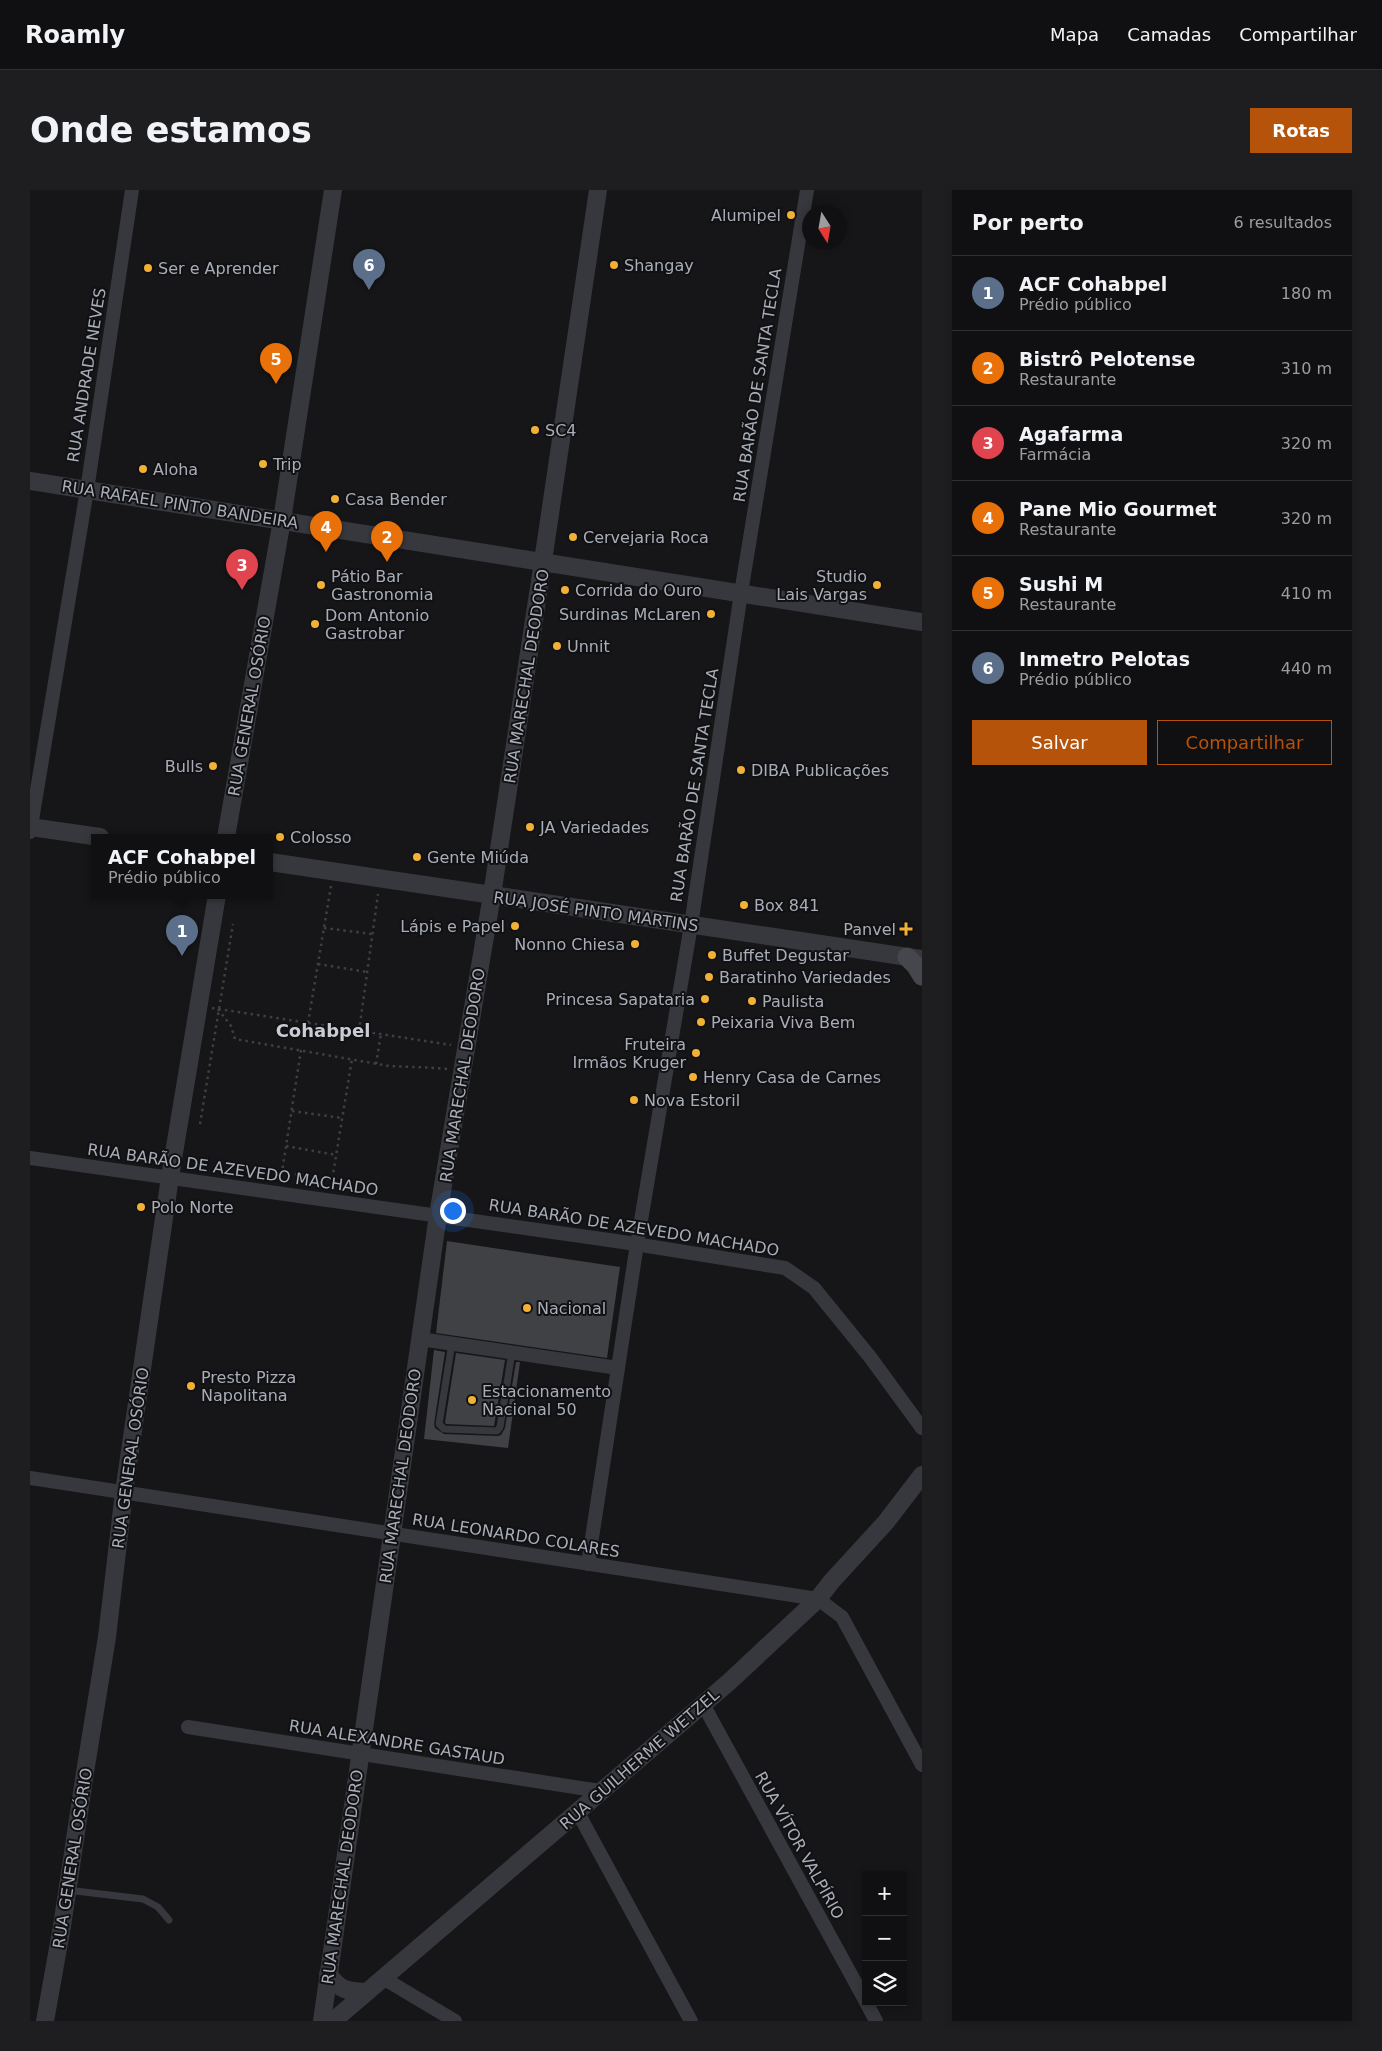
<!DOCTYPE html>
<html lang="pt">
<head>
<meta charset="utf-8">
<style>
  body { margin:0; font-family:"DejaVu Sans",sans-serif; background:#1e1e20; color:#f1f3f6 }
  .controls { position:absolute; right:15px; bottom:15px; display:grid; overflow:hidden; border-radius:0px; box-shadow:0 2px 8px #0003 }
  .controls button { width:45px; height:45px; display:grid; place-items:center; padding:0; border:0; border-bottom:1px solid #303032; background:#101012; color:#f1f3f6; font:25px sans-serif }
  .compass { position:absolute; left:772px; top:15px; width:45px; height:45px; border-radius:50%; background:#101012; box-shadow:0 2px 8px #0003; rotate:169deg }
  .you { position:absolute; left:422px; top:1020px; width:18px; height:18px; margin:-12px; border:4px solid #fff; border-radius:50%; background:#1a73e8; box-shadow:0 0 0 8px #1a73e833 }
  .badge { display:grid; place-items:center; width:32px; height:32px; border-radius:50%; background:#b45309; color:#fff; font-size:16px; font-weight:700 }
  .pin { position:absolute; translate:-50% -41px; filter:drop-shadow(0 1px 2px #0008) }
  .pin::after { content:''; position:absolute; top:26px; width:18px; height:15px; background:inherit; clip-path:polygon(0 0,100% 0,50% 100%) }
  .popup { position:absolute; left:61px; top:644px; width:182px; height:65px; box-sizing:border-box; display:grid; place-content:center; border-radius:0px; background:#101012; filter:drop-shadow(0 1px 4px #0005); font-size:16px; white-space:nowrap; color:#9c9d9f }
  .popup b { font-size:19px; color:#f1f3f6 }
  .popup::after { content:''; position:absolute; left:50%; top:100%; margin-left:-10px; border:10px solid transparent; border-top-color:#101012 }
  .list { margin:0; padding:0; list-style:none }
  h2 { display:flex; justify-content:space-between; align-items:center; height:65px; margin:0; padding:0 20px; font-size:21px }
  h2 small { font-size:16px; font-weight:400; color:#9c9d9f }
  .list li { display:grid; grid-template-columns:32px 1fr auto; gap:15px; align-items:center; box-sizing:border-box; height:75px; padding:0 20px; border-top:1px solid #303032 }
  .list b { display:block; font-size:19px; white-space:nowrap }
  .list p { margin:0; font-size:16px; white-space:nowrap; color:#9c9d9f }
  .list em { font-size:16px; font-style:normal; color:#9c9d9f }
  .actions { display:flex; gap:10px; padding:15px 20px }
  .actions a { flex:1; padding:11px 0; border:1px solid #b45309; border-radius:0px; text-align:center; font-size:18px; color:#b45309 }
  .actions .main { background:#b45309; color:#fff }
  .icon { flex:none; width:28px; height:28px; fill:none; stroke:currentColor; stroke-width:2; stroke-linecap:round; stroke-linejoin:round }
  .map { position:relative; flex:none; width:892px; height:1831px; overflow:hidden; border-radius:0px }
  header { display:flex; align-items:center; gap:30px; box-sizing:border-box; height:70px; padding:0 25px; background:#101012; border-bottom:1px solid #303032 }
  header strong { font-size:24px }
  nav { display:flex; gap:28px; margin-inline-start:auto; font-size:18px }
  .intro { display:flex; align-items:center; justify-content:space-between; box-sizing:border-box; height:120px; padding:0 30px }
  h1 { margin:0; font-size:35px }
  .button { padding:12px 22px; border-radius:0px; background:#b45309; color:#fff; font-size:18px; font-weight:700 }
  main { display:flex; gap:30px; padding:0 30px }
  aside { flex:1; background:#101012; border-radius:0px; box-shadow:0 2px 8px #0003 }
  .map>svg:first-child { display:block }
  .building { fill:#404145 }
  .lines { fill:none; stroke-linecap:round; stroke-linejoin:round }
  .path { stroke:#3d3f44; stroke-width:2.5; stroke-dasharray:2.5 4; stroke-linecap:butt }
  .service { stroke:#37383d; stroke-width:7 }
  .minor { stroke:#37383d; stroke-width:14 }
  .tertiary { stroke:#37383d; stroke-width:18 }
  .secondary { stroke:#45474d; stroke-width:19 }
  .poi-dot { fill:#f2b134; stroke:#111113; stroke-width:2 }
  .labels { text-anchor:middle; stroke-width:4; stroke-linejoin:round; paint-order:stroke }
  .poi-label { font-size:16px; fill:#a8adb8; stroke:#111113; text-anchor:start }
  .street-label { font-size:16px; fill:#a8adb8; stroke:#111113 }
  .neighbourhood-label { font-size:18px; font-weight:bold; fill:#c9ccd4; stroke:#111113 }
</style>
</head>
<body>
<header>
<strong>Roamly</strong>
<nav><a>Mapa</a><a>Camadas</a><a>Compartilhar</a></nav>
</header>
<div class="intro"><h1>Onde estamos</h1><a class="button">Rotas</a></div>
<main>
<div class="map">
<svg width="892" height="1831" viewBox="0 0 892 1831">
  <rect width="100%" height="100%" fill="#161618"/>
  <g class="building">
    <path d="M417,1051L590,1077L577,1168L406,1143Z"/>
    <path d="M404,1160L415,1162L404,1234L405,1238L414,1244L467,1246L471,1245L475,1238L486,1172H490L478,1258L394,1249Z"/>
    <path d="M426,1163L475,1170L464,1236L416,1234L415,1232Z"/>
  </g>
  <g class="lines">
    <g class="path">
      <path d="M294,738L342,744"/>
      <path d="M288,774L337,782"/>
      <path d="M182,818L421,855"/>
      <path d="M188,819L201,836L205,849L359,876C378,877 397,877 417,879"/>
      <path d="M278,833L301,696"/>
      <path d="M329,841L348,704"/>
      <path d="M271,860L252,982L302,990L322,869"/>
      <path d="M346,874L351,844"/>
      <path d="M262,921L312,928"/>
      <path d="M170,934L203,734"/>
      <path d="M256,956L306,965"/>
    </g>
    <g class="service">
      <path d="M422,1153L409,1234L414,1239L467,1241L470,1237L482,1162"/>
      <path d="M37,1700L113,1709L128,1717L139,1730"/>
    </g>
    <g class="minor">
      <path d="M0,642L57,300L102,0"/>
      <path d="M0,968L586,1051L755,1078L784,1098L840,1167L892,1238"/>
      <path d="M390,1149L588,1178"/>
      <path d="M0,1288L788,1409L812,1427L892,1575"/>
      <path d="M558,1374L607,1054L661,735L711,403L777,0"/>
      <path d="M673,1514L836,1812"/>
      <path d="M158,1537L570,1601"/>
      <path d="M547,1621L661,1831"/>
      <path d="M353,1788L425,1831"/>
      <path d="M836,1812L846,1831"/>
    </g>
    <g class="tertiary">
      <path d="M0,291L892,432"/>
      <path d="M0,637L70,647"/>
      <path d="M196,647L252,330L303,0"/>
      <path d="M240,672L892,769"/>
      <path d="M298,1784C311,1801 316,1801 337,1802"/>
      <path d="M15,1831L32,1736L56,1576L77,1447L94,1302L140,987L187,705"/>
      <path d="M292,1831L408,1025L462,705L513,371L568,0"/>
      <path d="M303,1831L699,1492L788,1409L801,1392L856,1332L892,1285"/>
    </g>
    <path class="secondary" d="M877,767L886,776L892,786"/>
  </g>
  <g class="poi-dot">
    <circle cx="761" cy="25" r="5"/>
    <circle cx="584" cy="75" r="5"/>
    <circle cx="118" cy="78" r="5"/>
    <circle cx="505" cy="240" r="5"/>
    <circle cx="233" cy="274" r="5"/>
    <circle cx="113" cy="279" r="5"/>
    <circle cx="305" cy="309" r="5"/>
    <circle cx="543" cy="347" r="5"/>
    <circle cx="291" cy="395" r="5"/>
    <circle cx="847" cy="395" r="5"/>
    <circle cx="535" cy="400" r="5"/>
    <circle cx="681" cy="424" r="5"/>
    <circle cx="285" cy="434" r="5"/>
    <circle cx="527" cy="456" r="5"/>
    <circle cx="183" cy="576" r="5"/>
    <circle cx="711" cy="580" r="5"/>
    <circle cx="500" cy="637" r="5"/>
    <circle cx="250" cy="647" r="5"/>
    <circle cx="387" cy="667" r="5"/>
    <circle cx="714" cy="715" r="5"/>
    <circle cx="485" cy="736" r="5"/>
    <path d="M873.5 731.5h5v5h5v5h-5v5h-5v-5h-5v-5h5z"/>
    <circle cx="605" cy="754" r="5"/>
    <circle cx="682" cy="765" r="5"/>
    <circle cx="679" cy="787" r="5"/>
    <circle cx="675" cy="809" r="5"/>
    <circle cx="722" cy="811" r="5"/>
    <circle cx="671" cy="832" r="5"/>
    <circle cx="666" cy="863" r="5"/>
    <circle cx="663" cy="887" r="5"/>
    <circle cx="604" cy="910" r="5"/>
    <circle cx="111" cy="1017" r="5"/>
    <circle cx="497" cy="1118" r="5"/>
    <circle cx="161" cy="1196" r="5"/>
    <circle cx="442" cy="1210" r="5"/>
  </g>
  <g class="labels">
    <g class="poi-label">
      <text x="751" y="31" text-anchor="end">Alumipel</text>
      <text x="594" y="81">Shangay</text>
      <text x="128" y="84">Ser e Aprender</text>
      <text x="515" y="246">SC4</text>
      <text x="243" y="280">Trip</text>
      <text x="123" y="285">Aloha</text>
      <text x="315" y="315">Casa Bender</text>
      <text x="553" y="353">Cervejaria Roca</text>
      <text x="301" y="392">Pátio Bar<tspan x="301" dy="18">Gastronomia</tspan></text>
      <text x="837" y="392" text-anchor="end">Studio<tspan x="837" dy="18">Lais Vargas</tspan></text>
      <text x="545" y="406">Corrida do Ouro</text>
      <text x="671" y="430" text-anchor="end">Surdinas McLaren</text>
      <text x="295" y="431">Dom Antonio<tspan x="295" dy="18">Gastrobar</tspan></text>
      <text x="537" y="462">Unnit</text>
      <text x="173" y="582" text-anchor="end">Bulls</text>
      <text x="721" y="586">DIBA Publicações</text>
      <text x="510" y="643">JA Variedades</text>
      <text x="260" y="653">Colosso</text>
      <text x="397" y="673">Gente Miúda</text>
      <text x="724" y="721">Box 841</text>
      <text x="475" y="742" text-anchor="end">Lápis e Papel</text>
      <text x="866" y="745" text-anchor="end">Panvel</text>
      <text x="595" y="760" text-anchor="end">Nonno Chiesa</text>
      <text x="692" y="771">Buffet Degustar</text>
      <text x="689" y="793">Baratinho Variedades</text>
      <text x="665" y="815" text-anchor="end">Princesa Sapataria</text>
      <text x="732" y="817">Paulista</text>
      <text x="681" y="838">Peixaria Viva Bem</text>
      <text x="656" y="860" text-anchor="end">Fruteira<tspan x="656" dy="18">Irmãos Kruger</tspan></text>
      <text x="673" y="893">Henry Casa de Carnes</text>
      <text x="614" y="916">Nova Estoril</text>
      <text x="121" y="1023">Polo Norte</text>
      <text x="507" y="1124">Nacional</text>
      <text x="171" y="1193">Presto Pizza<tspan x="171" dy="18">Napolitana</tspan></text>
      <text x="452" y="1207">Estacionamento<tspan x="452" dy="18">Nacional 50</tspan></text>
    </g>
    <g class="street-label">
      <text transform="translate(56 185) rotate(-81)" y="6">RUA ANDRADE NEVES</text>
      <text transform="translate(727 195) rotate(-81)" y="6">RUA BARÃO DE SANTA TECLA</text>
      <text transform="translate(150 314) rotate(9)" y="6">RUA RAFAEL PINTO BANDEIRA</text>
      <text transform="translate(496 486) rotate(-81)" y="6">RUA MARECHAL DEODORO</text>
      <text transform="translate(219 516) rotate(-80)" y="6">RUA GENERAL OSÓRIO</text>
      <text transform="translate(664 595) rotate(-81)" y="6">RUA BARÃO DE SANTA TECLA</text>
      <text transform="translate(566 721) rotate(8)" y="6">RUA JOSÉ PINTO MARTINS</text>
      <text transform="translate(432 885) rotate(-81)" y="6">RUA MARECHAL DEODORO</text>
      <text transform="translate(203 979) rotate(8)" y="6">RUA BARÃO DE AZEVEDO MACHADO</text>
      <text transform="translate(604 1037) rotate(9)" y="6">RUA BARÃO DE AZEVEDO MACHADO</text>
      <text transform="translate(100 1268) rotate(-82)" y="6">RUA GENERAL OSÓRIO</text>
      <text transform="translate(370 1286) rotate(-82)" y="6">RUA MARECHAL DEODORO</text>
      <text transform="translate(486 1345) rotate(9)" y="6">RUA LEONARDO COLARES</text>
      <text transform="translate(367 1552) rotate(9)" y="6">RUA ALEXANDRE GASTAUD</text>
      <text transform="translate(609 1569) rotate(-41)" y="6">RUA GUILHERME WETZEL</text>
      <text transform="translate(770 1655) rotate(61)" y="6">RUA VÍTOR VALPÍRIO</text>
      <text transform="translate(42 1668) rotate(-81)" y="6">RUA GENERAL OSÓRIO</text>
      <text transform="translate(312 1687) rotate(-82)" y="6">RUA MARECHAL DEODORO</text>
    </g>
    <g class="neighbourhood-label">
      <text x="293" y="847">Cohabpel</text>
    </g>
  </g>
</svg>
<div class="controls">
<button>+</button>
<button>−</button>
<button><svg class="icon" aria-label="layers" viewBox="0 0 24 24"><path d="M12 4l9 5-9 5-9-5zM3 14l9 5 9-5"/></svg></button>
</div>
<svg class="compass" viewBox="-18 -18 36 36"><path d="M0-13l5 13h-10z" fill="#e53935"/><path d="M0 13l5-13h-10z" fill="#9c9d9f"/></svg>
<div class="you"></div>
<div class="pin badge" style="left:152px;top:766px;background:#5c6f8a">1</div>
<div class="popup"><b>ACF Cohabpel</b>Prédio público</div>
<div class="pin badge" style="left:357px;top:372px;background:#e8710a">2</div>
<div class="pin badge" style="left:212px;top:400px;background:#e0444e">3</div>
<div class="pin badge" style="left:296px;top:362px;background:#e8710a">4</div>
<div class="pin badge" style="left:246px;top:194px;background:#e8710a">5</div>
<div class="pin badge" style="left:339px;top:100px;background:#5c6f8a">6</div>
</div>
<aside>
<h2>Por perto<small>6 resultados</small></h2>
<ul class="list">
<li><span class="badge" style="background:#5c6f8a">1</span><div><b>ACF Cohabpel</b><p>Prédio público</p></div><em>180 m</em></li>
<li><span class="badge" style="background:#e8710a">2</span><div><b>Bistrô Pelotense</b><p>Restaurante</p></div><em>310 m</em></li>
<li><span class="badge" style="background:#e0444e">3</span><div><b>Agafarma</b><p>Farmácia</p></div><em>320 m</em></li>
<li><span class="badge" style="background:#e8710a">4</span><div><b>Pane Mio Gourmet</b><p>Restaurante</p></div><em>320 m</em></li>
<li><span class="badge" style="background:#e8710a">5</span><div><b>Sushi M</b><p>Restaurante</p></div><em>410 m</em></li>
<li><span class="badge" style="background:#5c6f8a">6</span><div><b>Inmetro Pelotas</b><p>Prédio público</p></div><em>440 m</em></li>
</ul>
<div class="actions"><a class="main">Salvar</a><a>Compartilhar</a></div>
</aside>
</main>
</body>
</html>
